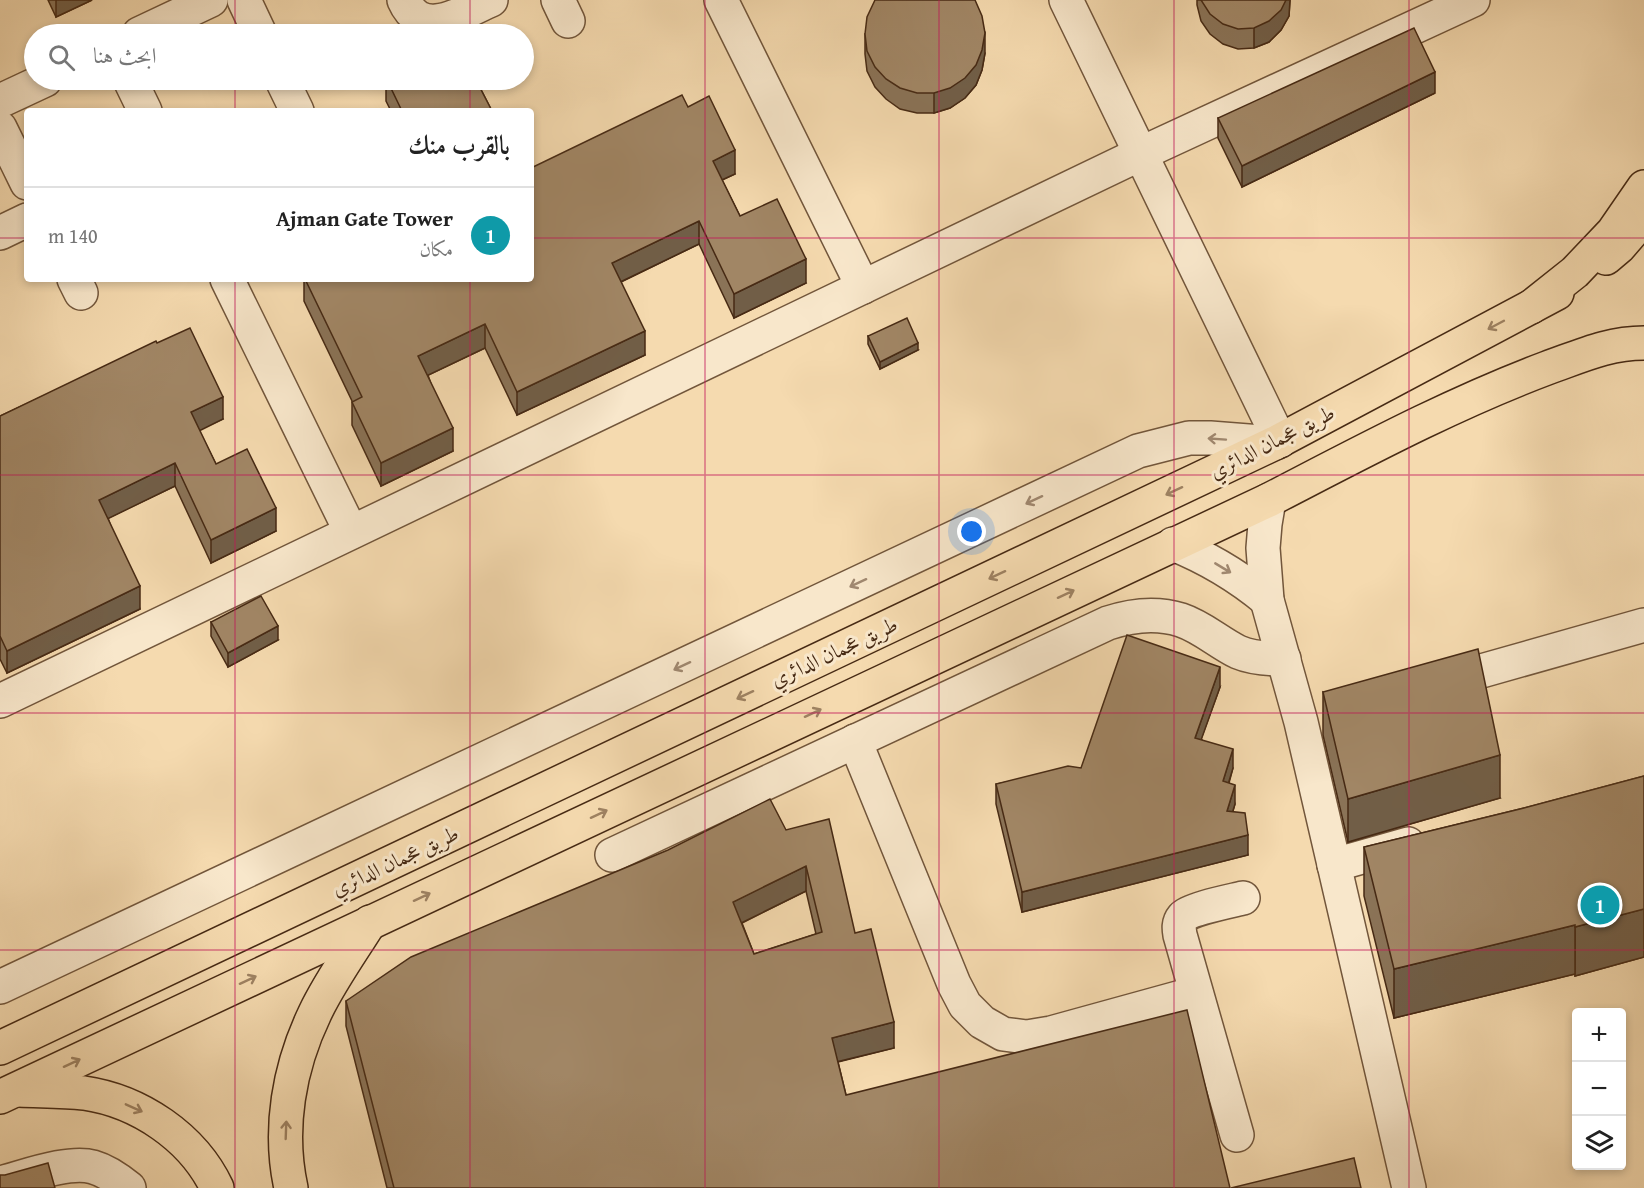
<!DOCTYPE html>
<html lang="ar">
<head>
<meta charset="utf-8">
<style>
  body { margin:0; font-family:"Gentium Book Plus",Amiri,serif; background:#f2f2f2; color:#222; direction:rtl }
  .controls { position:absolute; right:18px; bottom:18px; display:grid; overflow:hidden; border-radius:6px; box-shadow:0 3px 9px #0003 }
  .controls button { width:54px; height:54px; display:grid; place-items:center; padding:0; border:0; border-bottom:2px solid #e0e0e0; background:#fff; color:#222; font:30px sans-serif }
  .you { position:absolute; left:972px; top:532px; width:21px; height:21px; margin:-15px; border:4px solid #fff; border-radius:50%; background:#1a73e8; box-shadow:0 0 0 9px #1a73e833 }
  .badge { display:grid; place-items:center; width:39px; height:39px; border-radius:50%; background:#8f2418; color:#fff; font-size:20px; font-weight:700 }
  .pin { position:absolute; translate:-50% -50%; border:3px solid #fff; box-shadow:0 2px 6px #0006 }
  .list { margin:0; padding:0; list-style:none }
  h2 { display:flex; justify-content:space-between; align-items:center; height:78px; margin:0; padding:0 24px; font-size:26px }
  h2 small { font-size:20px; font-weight:400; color:#767676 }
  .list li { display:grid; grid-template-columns:39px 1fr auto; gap:18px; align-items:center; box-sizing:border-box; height:96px; padding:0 24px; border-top:2px solid #e0e0e0 }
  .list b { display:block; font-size:22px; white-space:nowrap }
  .list p { margin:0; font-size:20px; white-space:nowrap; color:#767676 }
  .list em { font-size:20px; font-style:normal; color:#767676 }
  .icon { flex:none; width:33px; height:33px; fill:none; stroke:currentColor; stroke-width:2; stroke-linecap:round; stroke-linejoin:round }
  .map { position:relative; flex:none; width:1644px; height:1188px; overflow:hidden; direction:ltr }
  .search { position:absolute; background:#fff; box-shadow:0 3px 9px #0003; left:24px; top:24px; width:510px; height:66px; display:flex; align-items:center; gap:15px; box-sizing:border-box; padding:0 21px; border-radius:33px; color:#767676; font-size:22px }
  .panel { position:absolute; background:#fff; box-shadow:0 3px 9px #0003; left:24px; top:108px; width:510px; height:174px; border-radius:6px; direction:rtl }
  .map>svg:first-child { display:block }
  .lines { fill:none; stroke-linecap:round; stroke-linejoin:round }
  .minor-casing { stroke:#72563b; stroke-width:36 }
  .major-casing { stroke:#472a14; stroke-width:36 }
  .highway-casing { stroke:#472a14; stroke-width:36 }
  .minor { stroke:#f8e7cb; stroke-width:33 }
  .major { stroke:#f5daaf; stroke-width:33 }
  .highway { stroke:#f5daaf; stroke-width:33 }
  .wall { fill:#8a7357; stroke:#472a14; stroke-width:1.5; fill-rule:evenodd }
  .shaded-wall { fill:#715e47; stroke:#472a14; stroke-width:1.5 }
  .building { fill:#a18665; stroke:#472a14; stroke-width:1.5; fill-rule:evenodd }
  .oneway { stroke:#9e8262 }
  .oneway2 { stroke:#a08870 }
  .grid { fill:none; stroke:#c2185b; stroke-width:1.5; stroke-opacity:0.55 }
  .labels { text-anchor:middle; stroke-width:6; stroke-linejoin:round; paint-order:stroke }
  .street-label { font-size:21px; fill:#472a14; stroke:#f8e7cb }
</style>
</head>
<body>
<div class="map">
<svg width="1644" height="1188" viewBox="0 0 1644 1188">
  <rect width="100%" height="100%" fill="#f5daaf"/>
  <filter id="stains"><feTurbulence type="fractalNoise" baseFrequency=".00333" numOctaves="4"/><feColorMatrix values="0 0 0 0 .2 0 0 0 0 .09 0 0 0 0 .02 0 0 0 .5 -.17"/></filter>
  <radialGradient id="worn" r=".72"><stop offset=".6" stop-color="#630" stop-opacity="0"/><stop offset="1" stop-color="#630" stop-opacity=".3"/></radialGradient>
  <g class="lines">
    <g class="minor-casing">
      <g id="minor">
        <path d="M244,0L260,34"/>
        <path d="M404,0C422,41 463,12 491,0"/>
        <path d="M558,0L568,21"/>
        <path d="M721,0L863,287"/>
        <path d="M1066,0L1280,441"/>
        <path d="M139,34L211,0"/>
        <path d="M130,80L145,111"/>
        <path d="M282,80L297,111"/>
        <path d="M0,101L45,80"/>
        <path d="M0,128L27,183"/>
        <path d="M0,233L27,220"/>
        <path d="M74,279L81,293"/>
        <path d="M227,279L351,532"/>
        <path d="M1269,500L1265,524L1263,548L1267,600L1301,722L1409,1188"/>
        <path d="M1173,544C1208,558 1238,576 1267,600"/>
        <path d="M1439,683L1644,625"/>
        <path d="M0,701L1140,154L1473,0"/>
        <path d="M855,741L954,984L965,1005L982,1022L1003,1034L1027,1037L1051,1033L1196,993"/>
        <path d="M612,855L1108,623C1132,615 1156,612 1181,620C1202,627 1218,642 1238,652C1252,658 1268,659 1284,659"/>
        <path d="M1334,865L1408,844"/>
        <path d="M0,987L1138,451L1189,438H1210L1275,443"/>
        <path d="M1237,1135L1180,935C1179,929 1178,923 1183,917C1190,909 1231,901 1243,898"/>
        <path d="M0,1183C24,1177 69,1160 93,1167C107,1171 118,1179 129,1188"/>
      </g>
    </g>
    <g class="major-casing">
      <g id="major">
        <path d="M1606,258L1619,247L1644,218"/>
        <path d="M0,1048L1275,443L1557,293"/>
        <path d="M19,1090C41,1091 63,1091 84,1093C139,1101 193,1137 217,1188"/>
        <path d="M0,1097L1269,500C1360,453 1451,404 1547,368C1581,356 1608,343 1644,343"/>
        <path d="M291,1188C278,1129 289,1067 315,1013C329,983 352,951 370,922"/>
      </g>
    </g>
    <g class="highway-casing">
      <path id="highway" d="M1531,307L1575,272L1613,232L1644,187"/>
    </g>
    <use href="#minor" class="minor"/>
    <use href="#major" class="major"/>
    <use href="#highway" class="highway"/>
  </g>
  <g class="wall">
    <path d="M48,0H92L56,17Z"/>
    <path d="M1197,0H1290L1289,16L1281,30L1269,42L1254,48L1238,49L1223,44L1210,34L1201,21L1197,5Z"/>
    <path d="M865,34L985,53L982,70L976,85L965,98L950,108L934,113H917L900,109L886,99L875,87L867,71L865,54Z"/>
    <path d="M386,80H476L492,111H391L386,101Z"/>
    <path d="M1435,93L1242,187L1218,138V118Z"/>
    <path d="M688,107L735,174L722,180L740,216L806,283L734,318L699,244L621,282L645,355L517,415L485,348L428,375L453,451L381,486L352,425V401L304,301V279H531Z"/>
    <path d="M868,336L918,350L880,369L868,344Z"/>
    <path d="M157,343L223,419L199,430L216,464L276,531L211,563L175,486L108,518L140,609L7,673L0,659V416Z"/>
    <path d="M211,622L278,640L228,667L211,636Z"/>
    <path d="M1220,687L1201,739L1233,768L1229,783L1235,804L1233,811L1248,855L1022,912L996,804V784L1081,768Z"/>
    <path d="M1323,692L1500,798L1348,842L1323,735Z"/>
    <path d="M1644,776V957L1575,976V974L1394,1018L1364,896V847L1520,809Z"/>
    <path d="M786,830L855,933L894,1048L838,1062L846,1095L1230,1188H387L346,1026V1001ZM806,891L816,934L754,954L742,923Z"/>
  </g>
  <g class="shaded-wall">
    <path d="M56,0H92L56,17Z"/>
    <path d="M1286,0H1290L1289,16L1281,30L1269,42L1254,48V28Z"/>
    <path d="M985,33V53L982,70L976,85L965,98L950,108L934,113V93Z"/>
    <path d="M1435,72V93L1242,187V166Z"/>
    <path d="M735,150V174L713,184V161Z"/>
    <path d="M699,221V244L612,286V263Z"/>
    <path d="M806,259V283L734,318V294Z"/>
    <path d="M485,324V348L418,380V356Z"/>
    <path d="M645,331V355L517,415V392Z"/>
    <path d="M918,343V350L880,369V362Z"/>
    <path d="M223,397V419L191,435V412Z"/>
    <path d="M453,428V451L381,486V463Z"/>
    <path d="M175,463V486L99,523V500Z"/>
    <path d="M276,508V531L211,563V540Z"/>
    <path d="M140,586V609L7,673V651Z"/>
    <path d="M278,626V640L228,667V653Z"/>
    <path d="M1220,667V687L1195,757V738Z"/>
    <path d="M1233,749V768L1223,801V781Z"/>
    <path d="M1500,755V798L1348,842V799Z"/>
    <path d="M1235,785V804L1227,830V811Z"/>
    <path d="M1248,835V855L1022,912V892Z"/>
    <path d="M806,866V891L733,927V902Z"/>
    <path d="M1644,909V957L1575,976V927Z"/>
    <path d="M1575,925V974L1394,1018V969Z"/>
    <path d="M894,1022V1048L832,1063V1038Z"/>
  </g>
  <g class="building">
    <path d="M875,0H975L982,16L985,33L982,50L976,65L965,78L950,88L934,93H917L900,88L886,79L875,67L867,51L865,34L867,17Z"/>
    <path d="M1201,0H1286L1281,10L1269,21L1254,28L1238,29L1223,24L1210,14Z"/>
    <path d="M1414,28L1435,72L1242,166L1218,118Z"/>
    <path d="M387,80H476L492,111H402Z"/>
    <path d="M682,95L688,107L709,96L735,150L713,161L740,216L777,199L806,259L734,294L699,221L612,263L645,331L517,392L485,324L418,356L453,428L381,463L352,402L362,397L305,279H531V168Z"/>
    <path d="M907,318L918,343L880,362L868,336Z"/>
    <path d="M190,328L223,397L191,412L216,464L247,449L276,508L211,540L175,463L99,500L140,586L7,651L0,636V416L156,341L157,343Z"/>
    <path d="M261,596L278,626L228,653L211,622Z"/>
    <path d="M1127,635L1220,667L1195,738L1233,749L1223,781L1235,785L1227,811L1245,813L1248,835L1022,892L996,784L1068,766L1081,768Z"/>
    <path d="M1478,649L1500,755L1348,799L1323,692Z"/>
    <path d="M1644,776V909L1575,927V925L1394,969L1364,847L1520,809Z"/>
    <path d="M770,799L786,830L829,819L855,933L871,929L894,1022L832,1038L846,1095L1187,1010L1230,1188H394L346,1001L411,957L668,850ZM806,866L822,932L754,954L733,902Z"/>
    <path d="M1354,1158L1361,1188H1231Z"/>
    <path d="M48,1163L55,1188H0V1175H5Z"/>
  </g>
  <defs><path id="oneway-shaft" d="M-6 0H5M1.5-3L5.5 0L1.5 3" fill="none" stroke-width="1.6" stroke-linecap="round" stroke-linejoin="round" transform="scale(1.5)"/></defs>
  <g class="oneway">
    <use href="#oneway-shaft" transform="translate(1496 325) rotate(152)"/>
    <use href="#oneway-shaft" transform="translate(1174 491) rotate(155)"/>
    <use href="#oneway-shaft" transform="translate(997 575) rotate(155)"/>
    <use href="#oneway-shaft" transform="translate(1066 594) rotate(-25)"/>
    <use href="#oneway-shaft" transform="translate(745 695) rotate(155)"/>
    <use href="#oneway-shaft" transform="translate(813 713) rotate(-25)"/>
    <use href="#oneway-shaft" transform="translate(599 814) rotate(-25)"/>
    <use href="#oneway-shaft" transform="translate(422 897) rotate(-25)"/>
    <use href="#oneway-shaft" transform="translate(248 980) rotate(-25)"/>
    <use href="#oneway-shaft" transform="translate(72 1063) rotate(-25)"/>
    <use href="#oneway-shaft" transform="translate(134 1108) rotate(24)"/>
    <use href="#oneway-shaft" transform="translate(286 1130) rotate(-88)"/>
  </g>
  <g class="oneway2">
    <use href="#oneway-shaft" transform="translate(1217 439) rotate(-176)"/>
    <use href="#oneway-shaft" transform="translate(1034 500) rotate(155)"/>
    <use href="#oneway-shaft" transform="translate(1223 568) rotate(31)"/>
    <use href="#oneway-shaft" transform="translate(858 583) rotate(155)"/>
    <use href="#oneway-shaft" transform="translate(682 666) rotate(155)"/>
  </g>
  <path class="grid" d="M235,0V34M470,0V34M705,0V1188M939,0V1188M1174,0V1188M1409,0V1188M235,80V111M470,80V111M0,238H27M531,238H1644M235,279V1188M470,279V1188M0,475H1644M0,713H1644M0,950H1644"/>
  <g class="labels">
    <g class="street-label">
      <text transform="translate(1272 442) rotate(-27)" y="7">طريق عجمان الدائري</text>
      <text transform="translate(834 652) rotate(-25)" y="7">طريق عجمان الدائري</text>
      <text transform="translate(395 861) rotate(-25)" y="7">طريق عجمان الدائري</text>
    </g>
  </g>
  <rect width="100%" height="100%" filter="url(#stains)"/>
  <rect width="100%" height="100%" fill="url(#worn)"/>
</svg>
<div class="controls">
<button>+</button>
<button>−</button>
<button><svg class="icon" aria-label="layers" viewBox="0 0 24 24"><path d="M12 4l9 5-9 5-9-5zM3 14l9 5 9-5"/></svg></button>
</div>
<div class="you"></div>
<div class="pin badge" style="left:1600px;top:905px;background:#0f9aa8">1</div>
<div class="search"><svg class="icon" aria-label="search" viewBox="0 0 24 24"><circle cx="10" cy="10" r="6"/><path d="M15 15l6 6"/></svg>ابحث هنا</div>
<section class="panel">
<h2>بالقرب منك<small></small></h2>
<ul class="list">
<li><span class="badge" style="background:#0f9aa8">1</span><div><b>Ajman Gate Tower</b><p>مكان</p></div><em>140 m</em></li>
</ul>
</section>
</div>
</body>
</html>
